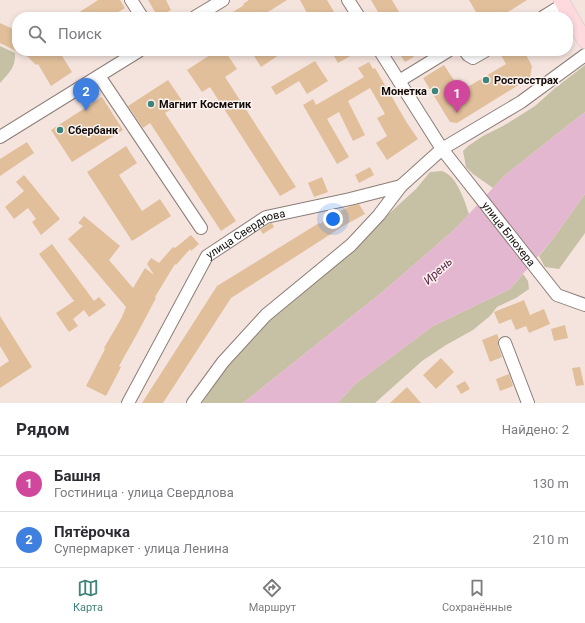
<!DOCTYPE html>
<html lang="ru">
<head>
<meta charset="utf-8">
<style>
  body { margin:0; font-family:Roboto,sans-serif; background:#f7f7f7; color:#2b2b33 }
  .you { position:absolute; left:333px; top:219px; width:14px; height:14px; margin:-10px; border:3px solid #fff; border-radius:50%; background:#1a73e8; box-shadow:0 0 0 6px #1a73e833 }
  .badge { display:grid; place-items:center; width:26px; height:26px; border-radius:50%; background:#3f847b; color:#fff; font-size:13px; font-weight:700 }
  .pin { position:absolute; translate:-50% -33px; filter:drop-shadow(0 1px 2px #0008) }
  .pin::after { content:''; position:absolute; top:21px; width:14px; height:12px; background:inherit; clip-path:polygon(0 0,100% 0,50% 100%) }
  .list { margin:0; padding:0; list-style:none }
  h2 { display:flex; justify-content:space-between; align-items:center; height:52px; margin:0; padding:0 16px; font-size:17px }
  h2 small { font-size:13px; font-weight:400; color:#7c7c81 }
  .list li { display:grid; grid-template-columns:26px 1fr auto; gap:12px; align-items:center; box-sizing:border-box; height:56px; padding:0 16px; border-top:1px solid #e1e1e2 }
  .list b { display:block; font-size:15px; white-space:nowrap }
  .list p { margin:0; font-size:13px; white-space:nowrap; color:#7c7c81 }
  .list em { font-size:13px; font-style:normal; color:#7c7c81 }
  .icon { flex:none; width:22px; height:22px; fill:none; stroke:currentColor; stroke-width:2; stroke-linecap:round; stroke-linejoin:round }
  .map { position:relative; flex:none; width:585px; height:403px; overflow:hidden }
  .search { position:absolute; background:#fff; box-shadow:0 2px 6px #0003; left:12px; right:12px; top:12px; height:44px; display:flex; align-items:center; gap:10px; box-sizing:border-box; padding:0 14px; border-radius:16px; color:#7c7c81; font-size:15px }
  .sheet { height:164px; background:#fff }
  nav { display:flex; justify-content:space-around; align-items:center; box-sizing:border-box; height:56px; border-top:1px solid #e1e1e2; background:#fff; font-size:11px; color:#7c7c81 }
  nav a { display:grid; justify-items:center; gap:2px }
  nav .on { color:#3f847b }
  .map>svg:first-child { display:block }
  .green { fill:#c6c0a4 }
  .water { fill:#e4b7d1 }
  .building { fill:#e1bf9b }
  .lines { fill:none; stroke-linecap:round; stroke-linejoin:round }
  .minor-casing { stroke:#8c7d77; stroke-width:14 }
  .major-casing { stroke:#cac9c9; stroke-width:16 }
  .minor { stroke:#fff; stroke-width:12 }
  .major { stroke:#fedade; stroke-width:15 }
  .poi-dot { fill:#3f847b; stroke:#fdf3ef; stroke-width:1.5 }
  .labels { text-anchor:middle; stroke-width:3; stroke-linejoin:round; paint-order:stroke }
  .poi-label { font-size:11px; font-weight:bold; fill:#100b09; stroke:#fdf3ef; text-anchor:start }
  .street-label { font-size:11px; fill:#100b09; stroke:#fdf3ef }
  .water-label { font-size:12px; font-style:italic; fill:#612a4d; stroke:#fdf3ef }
</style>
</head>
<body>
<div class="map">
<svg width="585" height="403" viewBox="0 0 585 403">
  <rect width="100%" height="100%" fill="#f5e4de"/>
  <g class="green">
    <path d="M0,46L15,53C16,67 9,73 0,83Z"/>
    <path d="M585,65V112L504,176L493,188L473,174L466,167L463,151L468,146L483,136L503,126L535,106L554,89Z"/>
    <path d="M442,171C445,172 448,174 450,176C458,182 466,204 469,214L455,229L386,289L243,403H202L228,365L272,319L326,274L356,248L382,220L416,189L430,172Z"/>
    <path d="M585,194V233L559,269L545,267L539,256L552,240Z"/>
    <path d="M523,274L528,281L529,289L516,298L497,307L490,316L473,330L446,345L422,361L375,403H338L355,384L433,326L510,289Z"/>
  </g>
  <path class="water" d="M585,112V194L552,240L510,289L433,326L355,384L338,403H243L386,289L455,229L504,176Z"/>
  <g class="building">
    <path d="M98,0H120L125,8L110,17H72Z"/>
    <path d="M148,0H166L171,10L158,17Z"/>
    <path d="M249,0H287L260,17H225L244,5L243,4Z"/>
    <path d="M300,0H327L337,17H309Z"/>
    <path d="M371,0H392L402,17H381Z"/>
    <path d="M469,0H527L500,17H479Z"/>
    <path d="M0,23L17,31V51H59L72,72L51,86L38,64L36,65L28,57L0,43Z"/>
    <path d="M216,51H225L237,69L225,77L296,187L280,196L210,87L202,92L187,70Z"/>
    <path d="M251,51H285L261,67Z"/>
    <path d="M331,51H359L338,63Z"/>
    <path d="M398,51H423L405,62Z"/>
    <path d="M508,51H524L532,66L530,78L457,123L450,122L423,78L444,65L461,91L506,64L501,55Z"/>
    <path d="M315,61L328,81L307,94L299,81L276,95L271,87Z"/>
    <path d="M369,62L373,69L375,68L407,123L418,139L387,160L376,143L387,136L377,118L385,114L370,88L348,101L365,135L353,141L339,112L327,119L349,157L337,164L303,105L313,99L316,105L364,77L358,68Z"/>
    <path d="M168,80L183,102L165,113L236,221L221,231L150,123L143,128L128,106Z"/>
    <path d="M102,97L123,130L72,162L51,130Z"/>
    <path d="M27,142L34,153L0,176V159Z"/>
    <path d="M126,146L137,163L119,175L142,211L160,199L171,216L132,241L87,172Z"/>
    <path d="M370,167L374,175L359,183L355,175Z"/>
    <path d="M24,175L60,219L41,235L32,222L36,219L28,208L14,219L5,207L24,191L16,182Z"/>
    <path d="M322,177L328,192L314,197L308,183Z"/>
    <path d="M359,204L365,214L345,225L231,298L163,403H142L217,286L319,223L320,224L324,221V220L337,212V213L348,207Z"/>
    <path d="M84,216L120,246L109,260L133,288L145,268L154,275L147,264L151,258L159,263L173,247L175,248L191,235L199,244L191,251L190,249L176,265L175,264L155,297L156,298L137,334L119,366L121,367L106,396L86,386L105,349L104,348L122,317L126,307L68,239L83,226L78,223Z"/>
    <path d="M272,223L274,227L263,234L260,230L269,224Z"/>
    <path d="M52,244L94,301L99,297L106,305L89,317L84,310L73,319L78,326L69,332L56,313L74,301L39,254Z"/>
    <path d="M524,300L530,315L544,309L550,324L529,333L526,326L516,330L511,319L499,324L494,312Z"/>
    <path d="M0,316L32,367L0,388V367L9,361L0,346Z"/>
    <path d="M565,325L568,338L554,341L551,329Z"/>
    <path d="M497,334L499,339L498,342V346L502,357L490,362L482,340Z"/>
    <path d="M441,358L454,372L436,389L423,375Z"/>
    <path d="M580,367L584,385L576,386L572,368Z"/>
    <path d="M509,374L513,386L500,391L496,379Z"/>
    <path d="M465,381L470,389L461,394L456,386Z"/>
    <path d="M407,387L421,403H390Z"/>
  </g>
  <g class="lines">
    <g class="minor-casing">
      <g id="minor">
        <path d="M131,0L142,17"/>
        <path d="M348,0L359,17"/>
        <path d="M195,17L223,0"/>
        <path d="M543,17L564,4"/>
        <path id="s1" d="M380,51L442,149L557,295L585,305"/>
        <path d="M465,51L468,55L473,58L485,51"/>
        <path d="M99,76L201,228"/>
        <path d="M399,81L448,51"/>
        <path d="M0,137L139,51"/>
        <path d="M505,343L528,403"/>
        <path id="s2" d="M128,403L207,256L266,217L350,199L401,186"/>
        <path d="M193,403L223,362L266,315L351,245L379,215L401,186L442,149L521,102L585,55"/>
      </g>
    </g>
    <g class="major-casing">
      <path id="major" d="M561,0L585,41"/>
    </g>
    <use href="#minor" class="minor"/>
    <use href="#major" class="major"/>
  </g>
  <g class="poi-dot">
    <circle cx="486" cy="80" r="4"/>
    <circle cx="435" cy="91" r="4"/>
    <circle cx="151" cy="104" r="4"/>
    <circle cx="60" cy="130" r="4"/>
  </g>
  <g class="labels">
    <g class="poi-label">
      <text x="494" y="84">Росгосстрах</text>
      <text x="427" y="95" text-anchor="end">Монетка</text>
      <text x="159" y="108">Магнит Косметик</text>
      <text x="68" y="134">Сбербанк</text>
    </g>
    <g class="street-label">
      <text dy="4" stroke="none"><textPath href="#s1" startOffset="224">улица Блюхера</textPath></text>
      <text dy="4" stroke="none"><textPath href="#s2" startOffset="212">улица Свердлова</textPath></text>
    </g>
    <g class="water-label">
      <text transform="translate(438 271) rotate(-42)" y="4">Ирень</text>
    </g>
  </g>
</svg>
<div class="you"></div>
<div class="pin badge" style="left:457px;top:113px;background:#d1479c">1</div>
<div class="pin badge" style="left:86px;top:111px;background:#3f7fe0">2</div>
<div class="search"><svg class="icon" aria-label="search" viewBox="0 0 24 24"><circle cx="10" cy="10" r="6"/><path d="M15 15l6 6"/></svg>Поиск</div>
</div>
<section class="sheet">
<h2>Рядом<small>Найдено: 2</small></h2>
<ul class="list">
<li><span class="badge" style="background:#d1479c">1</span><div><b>Башня</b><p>Гостиница · улица Свердлова</p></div><em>130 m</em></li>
<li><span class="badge" style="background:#3f7fe0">2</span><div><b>Пятёрочка</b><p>Супермаркет · улица Ленина</p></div><em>210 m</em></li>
</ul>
</section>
<nav>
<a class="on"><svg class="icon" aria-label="map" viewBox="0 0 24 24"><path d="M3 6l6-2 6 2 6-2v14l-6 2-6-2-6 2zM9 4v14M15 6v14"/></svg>Карта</a>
<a><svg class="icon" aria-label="directions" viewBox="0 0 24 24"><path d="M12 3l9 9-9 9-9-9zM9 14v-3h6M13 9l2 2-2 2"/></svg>Маршрут</a>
<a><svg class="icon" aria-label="saved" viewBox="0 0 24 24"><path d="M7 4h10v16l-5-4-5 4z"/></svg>Сохранённые</a>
</nav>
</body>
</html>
